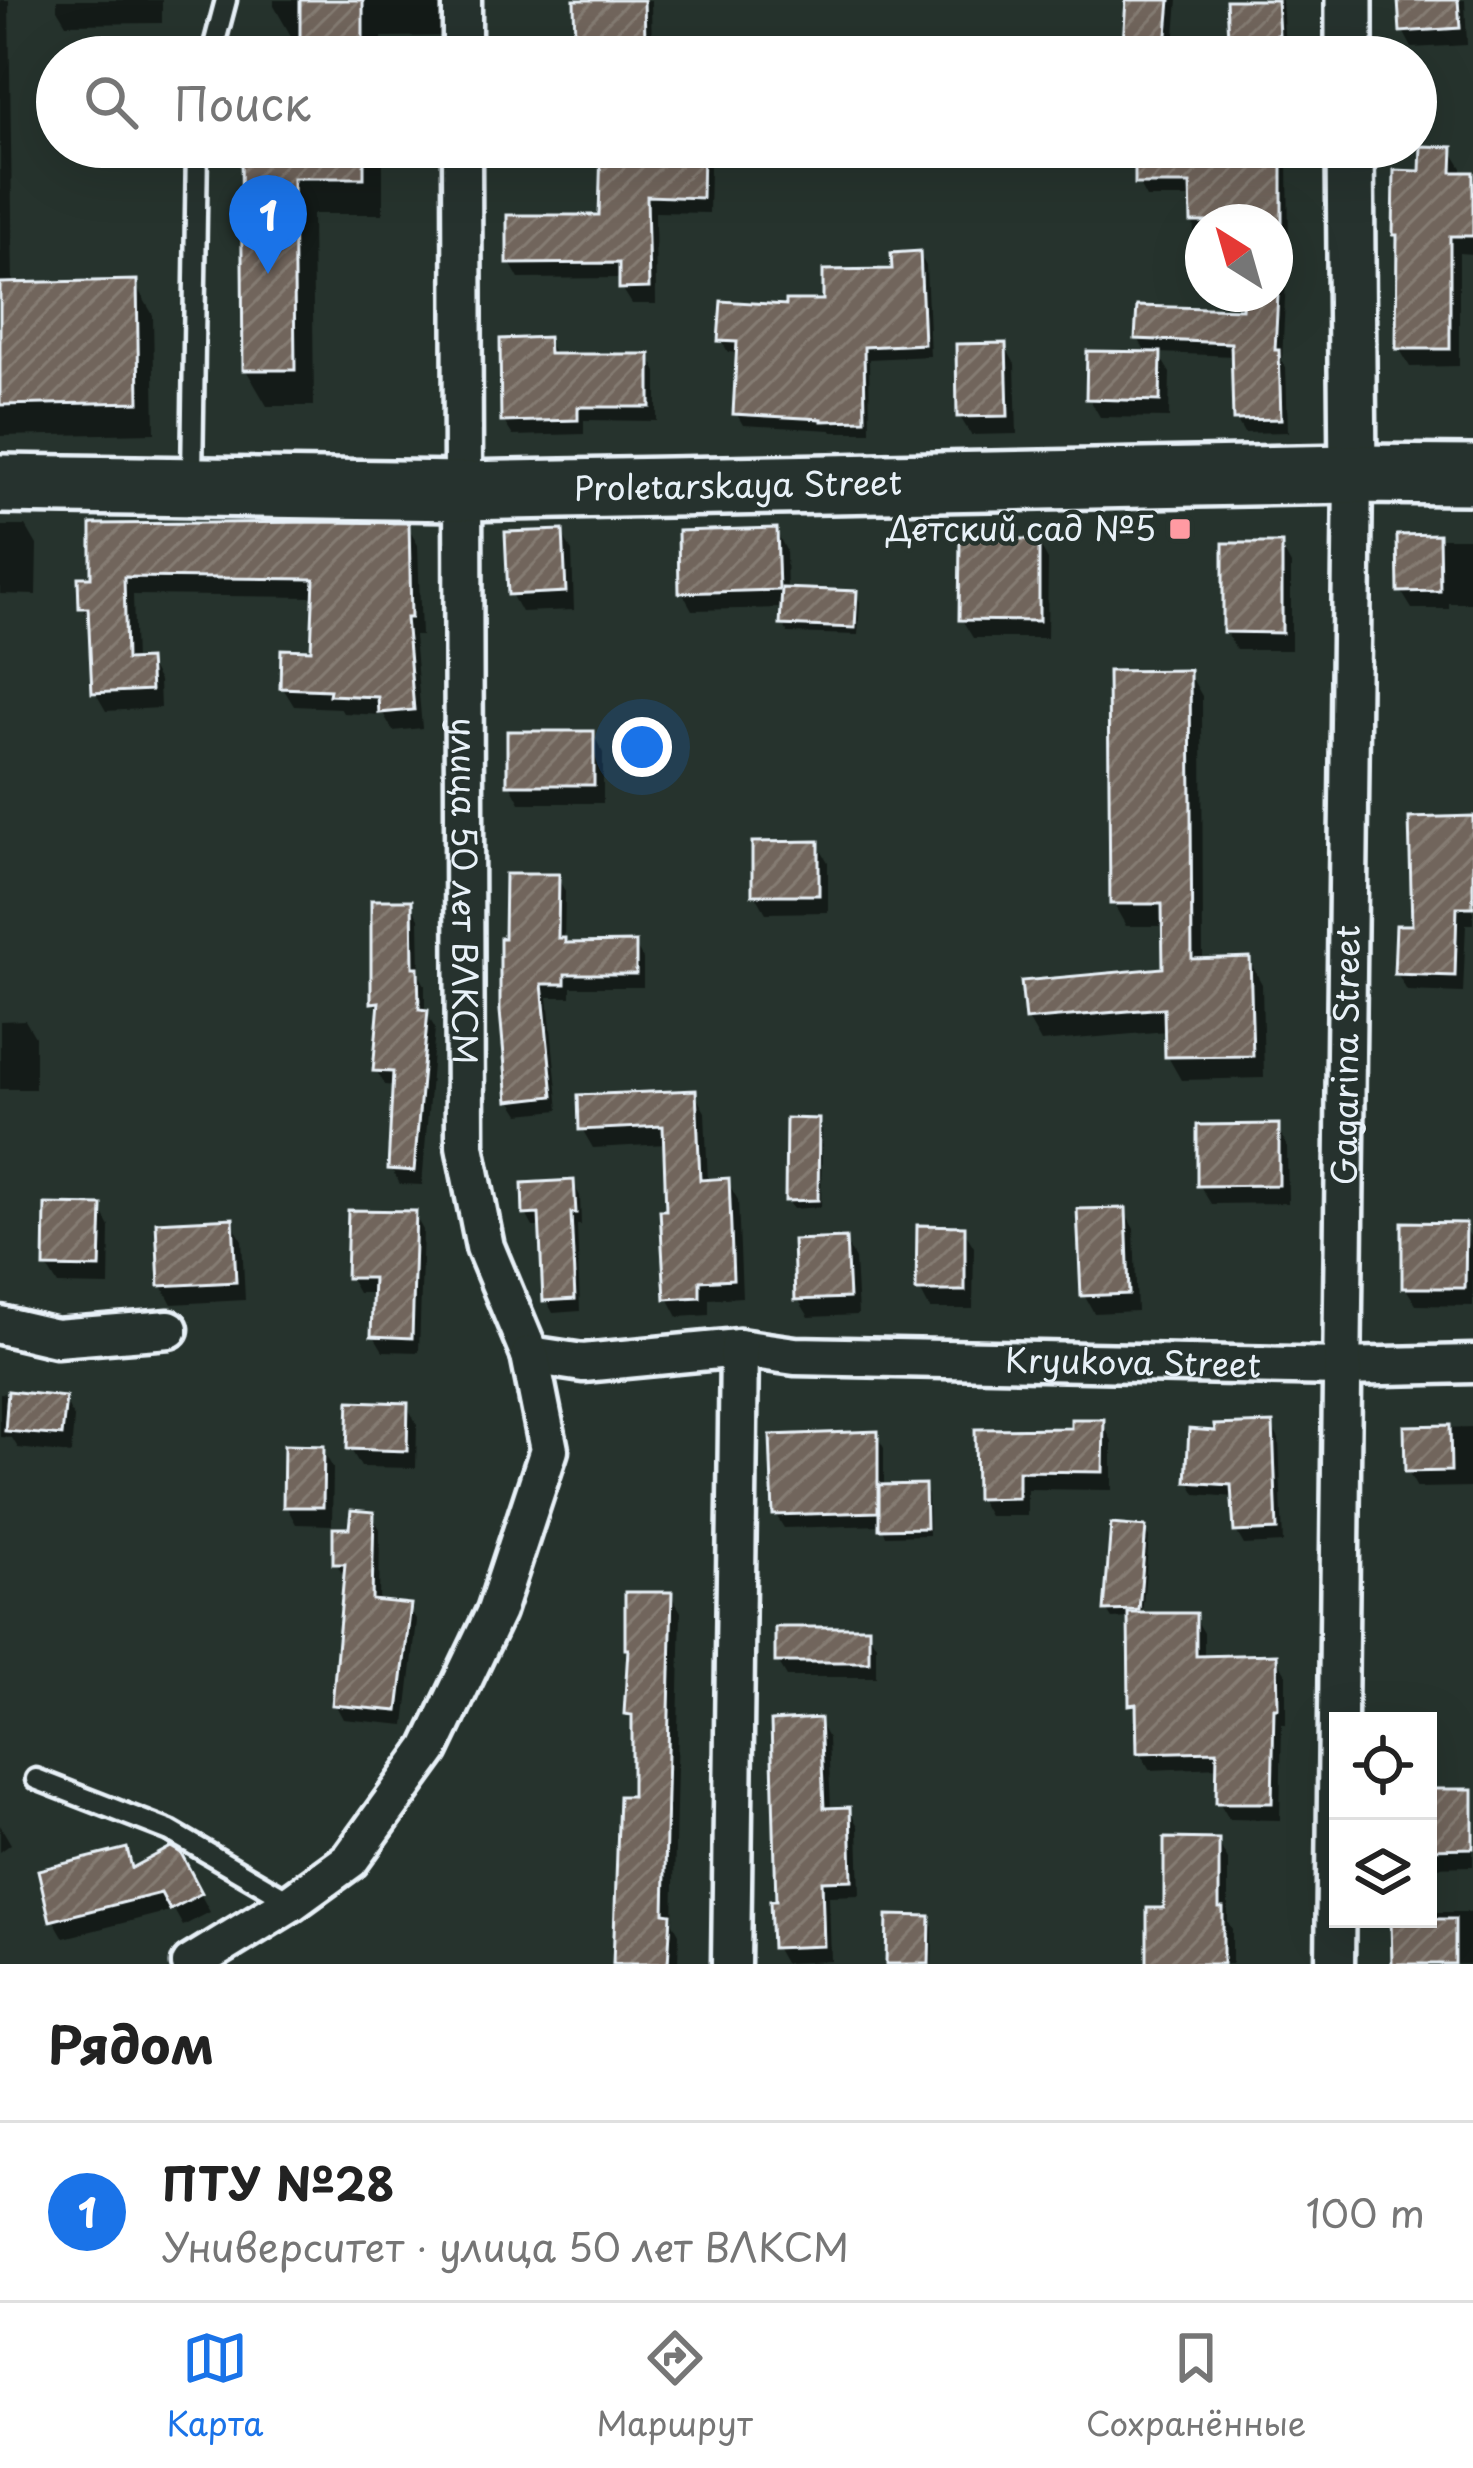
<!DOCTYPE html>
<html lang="ru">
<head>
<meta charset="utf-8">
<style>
  body { margin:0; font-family:"Playpen Sans",sans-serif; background:#f6f6f6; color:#222 }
  .controls { position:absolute; right:36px; bottom:36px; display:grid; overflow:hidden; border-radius:0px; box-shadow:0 12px 48px #0002 }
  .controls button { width:108px; height:108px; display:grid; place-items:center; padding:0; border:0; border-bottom:3px solid #e0e0e0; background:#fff; color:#222; font:60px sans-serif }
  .compass { position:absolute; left:1185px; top:204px; width:108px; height:108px; border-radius:50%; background:#fff; box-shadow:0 12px 48px #0002; rotate:323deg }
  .you { position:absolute; left:642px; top:747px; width:42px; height:42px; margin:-30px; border:9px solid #fff; border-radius:50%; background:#1a73e8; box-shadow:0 0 0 18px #1a73e833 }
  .badge { display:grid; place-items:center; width:78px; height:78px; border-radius:50%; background:#1a73e8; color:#fff; font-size:39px; font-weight:700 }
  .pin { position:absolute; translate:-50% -99px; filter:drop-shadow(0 3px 6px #0008) }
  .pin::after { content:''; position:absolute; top:63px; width:42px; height:36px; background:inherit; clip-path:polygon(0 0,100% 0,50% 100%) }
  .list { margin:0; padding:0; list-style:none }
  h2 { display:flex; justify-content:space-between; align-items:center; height:156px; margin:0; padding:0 48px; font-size:51px }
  h2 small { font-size:39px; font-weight:400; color:#767676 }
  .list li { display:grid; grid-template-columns:78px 1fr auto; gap:36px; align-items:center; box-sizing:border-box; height:180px; padding:0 48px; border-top:3px solid #e0e0e0 }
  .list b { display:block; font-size:45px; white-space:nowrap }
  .list p { margin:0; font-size:39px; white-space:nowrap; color:#767676 }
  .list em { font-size:39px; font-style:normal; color:#767676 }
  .icon { flex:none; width:66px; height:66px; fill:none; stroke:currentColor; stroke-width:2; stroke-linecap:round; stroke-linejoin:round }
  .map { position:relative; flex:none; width:1473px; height:1964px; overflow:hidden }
  .search { position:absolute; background:#fff; box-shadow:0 12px 48px #0002; left:36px; right:36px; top:36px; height:132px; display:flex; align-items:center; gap:30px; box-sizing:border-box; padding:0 42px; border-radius:66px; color:#767676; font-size:45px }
  .sheet { height:336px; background:#fff }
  nav { display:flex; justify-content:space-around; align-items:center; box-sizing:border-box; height:168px; border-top:3px solid #e0e0e0; background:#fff; font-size:33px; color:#767676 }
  nav a { display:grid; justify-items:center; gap:6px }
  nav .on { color:#1a73e8 }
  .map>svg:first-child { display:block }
  .shadow { fill:#0007 }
  .building { fill:url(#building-hatch); stroke:#e8f1f8; stroke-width:3 }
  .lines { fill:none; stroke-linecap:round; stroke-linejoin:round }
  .service-casing { stroke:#e8f1f8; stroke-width:27 }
  .minor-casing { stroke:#e8f1f8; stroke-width:45 }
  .tertiary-casing { stroke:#e8f1f8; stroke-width:54 }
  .primary-casing { stroke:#e8f1f8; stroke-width:66 }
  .service { stroke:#26332d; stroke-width:18 }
  .minor { stroke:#26332d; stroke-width:36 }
  .tertiary { stroke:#26332d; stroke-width:45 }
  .primary { stroke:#26332d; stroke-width:57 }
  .poi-dot { fill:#ff9aa2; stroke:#26332d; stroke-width:4.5 }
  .labels { text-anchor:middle; stroke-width:9; stroke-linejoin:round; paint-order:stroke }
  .street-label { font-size:33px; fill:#e8f1f8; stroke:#26332d }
  .poi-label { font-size:33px; fill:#e8f1f8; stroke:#26332d; text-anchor:end }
</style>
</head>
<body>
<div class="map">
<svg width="1473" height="1964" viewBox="0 0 1473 1964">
  <defs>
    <pattern id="building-hatch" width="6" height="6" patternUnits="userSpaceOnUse" patternTransform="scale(3)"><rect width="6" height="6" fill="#71655b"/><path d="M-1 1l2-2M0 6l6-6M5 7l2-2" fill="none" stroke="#857c73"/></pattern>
  </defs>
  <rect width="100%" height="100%" fill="#26332d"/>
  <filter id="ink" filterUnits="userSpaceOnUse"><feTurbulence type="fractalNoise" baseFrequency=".00833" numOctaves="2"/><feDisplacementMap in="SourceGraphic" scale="24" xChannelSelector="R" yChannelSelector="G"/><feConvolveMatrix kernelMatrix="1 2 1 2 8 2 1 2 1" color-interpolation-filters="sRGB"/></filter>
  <g filter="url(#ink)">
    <g class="shadow">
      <path d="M0,0H9L13,285L135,284L153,315L155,433L0,436Z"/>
      <path d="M57,0H162V23L66,24L57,9Z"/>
      <path d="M274,0H455V36L382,37V57H303V43H295L274,6Z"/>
      <path d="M577,0H651L652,57H586L578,42Z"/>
      <path d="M1129,0H1178L1174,47L1232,45L1229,0H1282L1285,49L1274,50L1273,57H1038L1039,50L1109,52V49L1126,48Z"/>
      <path d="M1401,0H1465L1467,45L1412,48L1403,31Z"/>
      <path d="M244,147H383V214H312L314,406H267L246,370Z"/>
      <path d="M602,147H668V151L701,152L710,168L709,213L655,212L656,304H632L622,288V278L519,279L510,263L602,218L604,151Z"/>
      <path d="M1138,147H1286L1288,151L1289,258H1287L1282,361L1286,367L1288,432L1244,433L1236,419L1234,356L1158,353L1170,373L1169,418L1100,417L1089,398L1147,355L1138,338L1245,312L1246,294H1275V222H1203L1202,260L1194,246L1193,198H1146L1138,183Z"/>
      <path d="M1451,150L1462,168V175H1473V254L1459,253V366L1410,367L1399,348L1400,241L1396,234L1423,174Z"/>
      <path d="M919,254L926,266L930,356L869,359L870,432H832L831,430L743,425L736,413L739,353L728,352L721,340L789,308L826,303L895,272Z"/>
      <path d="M547,340L555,355L649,357L657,372V421L584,420V434L513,436L504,422Z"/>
      <path d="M1005,346L1015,364L1017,434L971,435L960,417Z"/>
      <path d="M0,526H26L37,545L36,595L0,594Z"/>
      <path d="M407,526L418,545L421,636H414L422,728L393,731L384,715L343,713L340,708L294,706L283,688L314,653L316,597L133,595L135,662H148L159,681L160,708L106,711L95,692L92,624L82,607L81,580Z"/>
      <path d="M776,531L786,550L787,591L855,594L860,602L858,635L788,633L783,624L784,608L692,610L682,592Z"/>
      <path d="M561,533L572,551L574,610L521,612L511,594Z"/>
      <path d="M1400,538H1473V603H1449V609H1412L1401,591Z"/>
      <path d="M1038,542L1048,560L1047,638H973L962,620Z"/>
      <path d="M1281,546L1291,565V650H1236L1226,632Z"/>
      <path d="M1189,673L1202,696L1203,961L1249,960L1262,984L1264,1078L1181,1080L1168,1057L1167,1031L1041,1042L1028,1019L1166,971L1165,926H1126L1113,903Z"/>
      <path d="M593,734L603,753V803H520L510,784Z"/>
      <path d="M1473,819V924H1466L1463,993L1407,991L1397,973L1415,928Z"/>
      <path d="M817,844L828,862V912L766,913L755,894Z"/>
      <path d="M557,877L565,891L564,943L635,945L643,959V987H571V997H548L559,1110L520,1114L511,1100L507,941Z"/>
      <path d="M410,903L419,918L420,976L425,985V1011L435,1028L422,1185L400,1184L391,1168L395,1086L385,1085L376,1070L381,1014L374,1002Z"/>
      <path d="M25,1020L35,1037V1089H0V1021Z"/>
      <path d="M694,1093L705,1112L708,1182L727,1181L738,1200L742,1297L709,1299V1315L678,1317L668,1298L667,1144L593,1148L582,1129Z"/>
      <path d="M817,1122L822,1130L821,1207L793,1209L788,1200Z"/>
      <path d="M1277,1127L1287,1145L1288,1203L1211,1204L1200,1186Z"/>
      <path d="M573,1183L580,1196L581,1225H577L580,1311L553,1313L546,1300L542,1227H533L526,1214Z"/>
      <path d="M100,1208L110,1227L109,1286L58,1285L47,1267Z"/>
      <path d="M1124,1211L1134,1229L1137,1311L1094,1313L1084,1295Z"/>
      <path d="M414,1214L423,1230L419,1352L383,1351L374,1336L375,1293H358L349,1277Z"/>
      <path d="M231,1221L242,1240L245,1300L172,1304L162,1286Z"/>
      <path d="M1464,1226L1473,1241V1306L1416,1305L1405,1287Z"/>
      <path d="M963,1229L974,1247L973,1309H930L920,1290Z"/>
      <path d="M845,1241L855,1259L858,1315L809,1317L798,1299Z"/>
      <path d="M0,1393L64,1399L74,1418L71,1454L18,1448L12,1438L0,1437Z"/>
      <path d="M407,1406L417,1424L416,1468L361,1467L350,1448Z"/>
      <path d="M1102,1422L1112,1441V1490L1027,1489V1516H989L979,1498L1074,1431Z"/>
      <path d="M1272,1426L1279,1439L1283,1543L1244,1545L1236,1531L1235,1497L1196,1494L1189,1481L1218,1434Z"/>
      <path d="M1473,1427V1487L1417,1488L1408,1472L1407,1429Z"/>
      <path d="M876,1434L884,1448V1488L923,1487L928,1495L929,1535L886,1536L882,1525L784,1528L776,1515Z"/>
      <path d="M322,1449L333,1468L332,1525L296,1524L286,1506Z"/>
      <path d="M372,1515L380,1529L379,1603L409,1607L417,1621L405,1725L343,1719L335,1704L344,1577L336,1563L352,1531Z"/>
      <path d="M1144,1529L1149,1538L1142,1616H1194L1204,1633V1659L1276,1657L1286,1674V1724H1282L1280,1820L1229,1819L1219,1802L1220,1767L1150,1770L1140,1753L1139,1717L1132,1704L1131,1618L1112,1619L1107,1611Z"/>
      <path d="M671,1595L681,1612L673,1923L679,1934L678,1964H616L635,1799V1727L627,1713Z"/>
      <path d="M867,1630L876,1645V1677H787L778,1662Z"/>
      <path d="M818,1721L828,1738L831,1811L849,1810L858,1826L860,1895L829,1896L831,1961L784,1963L775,1947L779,1904Z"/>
      <path d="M1428,1792H1473V1866L1428,1867Z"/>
      <path d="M0,1825L11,1844L0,1852Z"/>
      <path d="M1218,1842L1228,1860V1922L1232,1929V1964H1150Z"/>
      <path d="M126,1852L136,1869L190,1875L210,1912L183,1926L174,1910L64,1938L53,1919Z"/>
      <path d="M1428,1912H1473V1964H1395L1394,1919H1428Z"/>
      <path d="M928,1919L933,1927L932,1964H889Z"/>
    </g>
    <g class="building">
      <rect x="300" y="0" width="63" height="57"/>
      <path d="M574,0H644L645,41L575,43Z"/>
      <path d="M1126,0H1170L1165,57H1122Z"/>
      <path d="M1226,0H1277L1279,35L1228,39Z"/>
      <path d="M1398,0H1458L1460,28L1400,32Z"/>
      <path d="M1421,146L1453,147L1452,172H1473V236H1450V349H1396L1397,235H1393L1394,170L1420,171Z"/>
      <path d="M241,147H364V178H293L295,370H243Z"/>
      <path d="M601,147L703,149L702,198L647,196L649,288L619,289V263L507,264V215H599Z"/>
      <path d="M1282,147V222H1191L1190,184H1135V148Z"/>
      <path d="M920,251L924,344L864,347L865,420L822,421V419L733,414L737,342L718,341L721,301L786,305V300H823V270L892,269L891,253Z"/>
      <path d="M137,280L139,402L0,405V283Z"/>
      <path d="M1243,294H1278L1275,350H1279L1281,419L1233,420L1231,343L1135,339L1137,306L1242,309Z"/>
      <path d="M548,337L549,354H650V407H578V420L501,422L500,339Z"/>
      <path d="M1006,343L1008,416L957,417L956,344Z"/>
      <path d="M1087,351L1161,352L1160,401L1086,399Z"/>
      <path d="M324,522L409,523L411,618H406L414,710L379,713L378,697L329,695L330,690L280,688L281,649L311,650L314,579L124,577L126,660L149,659L151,690L92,693L88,608H79L78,577H91V524Z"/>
      <path d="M777,528L779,590L679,593L678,531Z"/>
      <path d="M563,530L566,592L508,595L505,532Z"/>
      <path d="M1439,534L1440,591L1398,592L1397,535Z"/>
      <path d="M960,539H1039V621L959,620Z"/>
      <path d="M1223,543H1282V633L1223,632Z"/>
      <path d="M782,588L857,591L855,628L780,625Z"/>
      <path d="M1190,670L1192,959L1250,957L1253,1056L1165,1057L1164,1008L1025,1020L1021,981L1163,968L1162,904H1110L1108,671Z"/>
      <rect x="507" y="731" width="87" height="54"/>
      <path d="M1473,816V907H1457L1455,976L1394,974L1396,925H1412L1409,818Z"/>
      <path d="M819,841V895H752V842Z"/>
      <path d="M505,874H559L558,938H565V943L636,942V974H565V984H542L553,1096L508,1101L500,1011V938H504Z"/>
      <path d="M371,900H412L413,967H418L419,1009L428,1010L414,1171L388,1169L393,1072L373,1071L379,1002L371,1003Z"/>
      <path d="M696,1090L700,1180L729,1178L733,1279L700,1281V1297L665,1299L660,1210H666L663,1126L579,1130L578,1095Z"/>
      <path d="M786,1118L819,1119L818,1200L785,1201Z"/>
      <path d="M1279,1124V1185L1197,1186V1125Z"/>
      <path d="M574,1180L576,1213H571L575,1299L543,1301L539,1214L523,1215L522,1183Z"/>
      <path d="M45,1204L102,1205L100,1268L44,1267Z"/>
      <path d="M1126,1208L1129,1294L1081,1296L1077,1209Z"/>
      <path d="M348,1210L416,1211L412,1338L371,1336L373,1278H346Z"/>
      <path d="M233,1218L236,1282L159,1286L156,1222Z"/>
      <path d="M1402,1222L1466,1223L1465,1288H1402Z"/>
      <path d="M917,1225L965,1226V1291H916Z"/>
      <path d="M846,1238L849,1298L795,1300L793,1240Z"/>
      <path d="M8,1391L66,1397L62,1436L5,1431Z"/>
      <path d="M349,1401L408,1403L407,1451L347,1449Z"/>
      <path d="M1071,1419H1104L1103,1472L1018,1471V1498L976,1499L975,1429L1071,1428Z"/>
      <path d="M1273,1423L1277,1530L1234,1532L1231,1485L1186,1482L1189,1429L1215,1431L1214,1425Z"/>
      <path d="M1450,1425L1451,1471L1405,1472L1404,1426Z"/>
      <path d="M878,1431V1512L773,1515L770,1435Z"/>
      <path d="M284,1445L324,1446L323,1507H283Z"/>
      <path d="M925,1484L926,1528L879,1529V1485Z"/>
      <path d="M351,1510L374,1512L372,1600L411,1604L398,1711L332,1705L345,1564H333V1528H349Z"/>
      <path d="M1111,1524L1146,1527L1139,1610L1104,1611Z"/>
      <path d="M625,1592H672L664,1913L671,1914L668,1964H613L619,1796H632V1715L624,1714L628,1649H625Z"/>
      <path d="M1128,1613H1196V1656L1277,1654L1278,1708H1274L1272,1803H1216L1217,1751L1137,1753L1136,1704L1129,1705Z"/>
      <rect x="775" y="1627" width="94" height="35"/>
      <path d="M820,1718L824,1808L850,1807L852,1880L822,1881L824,1946L772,1948L770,1901H776L771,1721Z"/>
      <path d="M1428,1789H1473V1848L1428,1849Z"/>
      <path d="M1164,1838L1219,1839V1908H1223V1964H1147V1908H1164Z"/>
      <path d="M171,1847L181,1853L202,1893L170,1910L161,1893L50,1921L38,1870L127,1848L132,1868Z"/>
      <path d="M887,1915L930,1916L929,1964H886Z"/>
      <path d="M1391,1919H1455V1964H1392Z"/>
    </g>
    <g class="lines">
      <g class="service-casing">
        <g id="service">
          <path d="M211,57L226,0"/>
          <path d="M192,478L197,147"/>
          <path d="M36,1779L170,1831L292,1902"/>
        </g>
      </g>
      <g class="minor-casing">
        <g id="minor">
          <path d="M462,57V0"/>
          <path id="s1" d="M462,147L465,1146L485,1247L530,1355L583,1363L739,1348L795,1356L1340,1367L1473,1364"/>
          <path d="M0,1325L56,1338L169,1329"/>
          <path d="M191,1964L292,1902L350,1860L430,1749L496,1611L549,1450L530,1355"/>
          <path d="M731,1964L739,1348"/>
          <path id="s2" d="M1335,1964L1353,474"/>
        </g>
      </g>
      <g class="tertiary-casing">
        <g id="tertiary">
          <path d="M1349,0V57"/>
          <path d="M1350,147L1353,474"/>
        </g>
      </g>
      <g class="primary-casing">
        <g id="primary">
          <path id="s3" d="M0,484L461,491L1353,474L1473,475"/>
        </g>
      </g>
      <use href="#service" class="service"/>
      <use href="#minor" class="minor"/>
      <use href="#tertiary" class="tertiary"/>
      <use href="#primary" class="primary"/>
    </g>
  </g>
  <rect class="poi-dot" x="1168" y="517" width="24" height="24" rx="6"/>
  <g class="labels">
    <g class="street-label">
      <text dy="12" stroke="none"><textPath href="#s3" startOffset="738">Proletarskaya Street</textPath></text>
      <text dy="12" stroke="none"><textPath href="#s1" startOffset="744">улица 50 лет ВЛКСМ</textPath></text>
      <text dy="12" stroke="none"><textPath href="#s2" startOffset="909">Gagarina Street</textPath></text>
      <text dy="12" stroke="none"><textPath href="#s1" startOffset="1824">Kryukova Street</textPath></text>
    </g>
    <g class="poi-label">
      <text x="1156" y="541">Детский сад №5</text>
    </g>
  </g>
</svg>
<div class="controls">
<button><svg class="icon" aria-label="locate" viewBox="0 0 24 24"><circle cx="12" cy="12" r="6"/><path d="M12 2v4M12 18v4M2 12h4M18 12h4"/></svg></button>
<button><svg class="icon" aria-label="layers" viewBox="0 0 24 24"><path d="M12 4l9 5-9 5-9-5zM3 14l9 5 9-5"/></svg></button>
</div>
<svg class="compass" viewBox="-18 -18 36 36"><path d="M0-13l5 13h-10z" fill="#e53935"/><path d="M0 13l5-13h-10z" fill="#767676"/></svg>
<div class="you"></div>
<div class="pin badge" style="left:268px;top:274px">1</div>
<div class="search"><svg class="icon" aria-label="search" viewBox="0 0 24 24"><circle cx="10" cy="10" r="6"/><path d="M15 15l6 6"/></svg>Поиск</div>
</div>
<section class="sheet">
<h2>Рядом<small></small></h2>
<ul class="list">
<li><span class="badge">1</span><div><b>ПТУ №28</b><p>Университет · улица 50 лет ВЛКСМ</p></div><em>100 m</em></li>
</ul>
</section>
<nav>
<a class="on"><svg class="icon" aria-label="map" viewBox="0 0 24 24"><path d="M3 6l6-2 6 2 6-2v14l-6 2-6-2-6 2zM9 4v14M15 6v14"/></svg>Карта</a>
<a><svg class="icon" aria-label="directions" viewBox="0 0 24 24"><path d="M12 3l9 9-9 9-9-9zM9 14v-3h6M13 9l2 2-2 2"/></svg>Маршрут</a>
<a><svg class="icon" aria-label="saved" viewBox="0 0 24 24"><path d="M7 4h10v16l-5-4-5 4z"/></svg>Сохранённые</a>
</nav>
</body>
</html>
